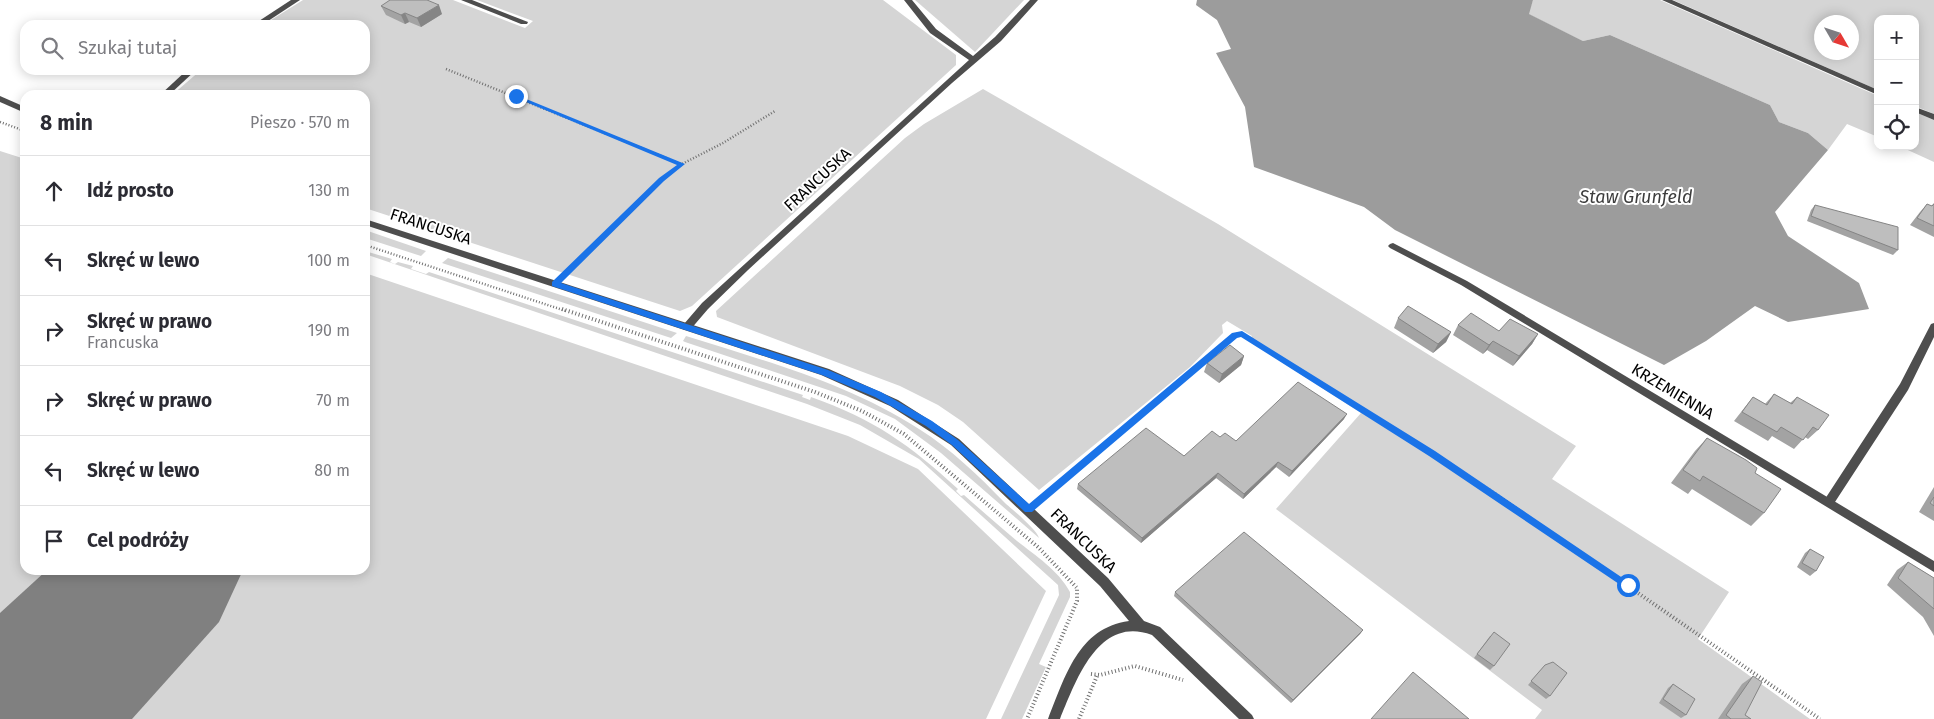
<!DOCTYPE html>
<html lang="pl">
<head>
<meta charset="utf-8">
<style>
  body { margin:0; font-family:"Fira Sans",sans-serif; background:#f2f2f3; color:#2b2b33 }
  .controls { position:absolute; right:15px; top:15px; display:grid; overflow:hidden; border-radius:10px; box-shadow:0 2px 12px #0003 }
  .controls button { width:45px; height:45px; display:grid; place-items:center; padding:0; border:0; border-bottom:1px solid #e1e1e2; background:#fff; color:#2b2b33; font:25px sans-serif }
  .compass { position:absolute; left:1814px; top:15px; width:45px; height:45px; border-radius:50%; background:#fff; box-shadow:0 2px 12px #0003; rotate:129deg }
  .stop { position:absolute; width:15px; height:15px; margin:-11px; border:4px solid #1a73e8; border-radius:50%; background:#fff }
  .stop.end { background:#1a73e8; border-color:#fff; box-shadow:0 1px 5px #0008 }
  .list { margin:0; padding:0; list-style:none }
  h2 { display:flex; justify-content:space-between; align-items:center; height:65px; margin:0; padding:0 20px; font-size:21px }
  h2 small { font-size:16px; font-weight:400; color:#7c7c81 }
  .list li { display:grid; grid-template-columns:32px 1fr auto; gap:15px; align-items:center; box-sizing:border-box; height:70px; padding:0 20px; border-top:1px solid #e1e1e2 }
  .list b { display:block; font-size:19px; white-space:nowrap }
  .list p { margin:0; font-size:16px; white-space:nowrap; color:#7c7c81 }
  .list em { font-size:16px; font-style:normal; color:#7c7c81 }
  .icon { flex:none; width:28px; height:28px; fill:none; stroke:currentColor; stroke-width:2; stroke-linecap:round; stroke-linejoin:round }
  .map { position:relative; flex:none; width:1934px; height:719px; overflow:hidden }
  .search { position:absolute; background:#fff; box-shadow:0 2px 12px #0003; left:20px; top:20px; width:350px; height:55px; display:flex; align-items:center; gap:12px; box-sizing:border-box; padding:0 18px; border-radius:15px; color:#7c7c81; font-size:19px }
  .panel { position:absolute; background:#fff; box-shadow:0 2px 12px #0003; left:20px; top:90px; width:350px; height:485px; border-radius:15px }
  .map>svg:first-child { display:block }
  .green { fill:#d5d5d5; fill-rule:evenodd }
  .water { fill:#9c9c9c }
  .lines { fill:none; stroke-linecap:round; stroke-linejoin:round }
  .runway { fill:#808080; fill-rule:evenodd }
  .path-far1 { stroke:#707070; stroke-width:2.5; stroke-dasharray:1 2; stroke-linecap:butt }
  .path { stroke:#707070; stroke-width:4; stroke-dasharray:1 2.5; stroke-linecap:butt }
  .service { fill:#4e4e4e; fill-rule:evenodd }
  .minor { fill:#4e4e4e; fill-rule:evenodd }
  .wall { fill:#a3a3a3 }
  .shaded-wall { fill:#858585 }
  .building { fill:#bebebe; stroke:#858585 }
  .route { fill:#1a73e8 }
  .labels { text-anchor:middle; stroke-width:4; stroke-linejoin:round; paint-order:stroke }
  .street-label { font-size:16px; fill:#000; stroke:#fff }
  .water-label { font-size:18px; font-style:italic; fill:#3d3d3d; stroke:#fff }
</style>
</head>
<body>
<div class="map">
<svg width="1934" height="719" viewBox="0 0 1934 719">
  <rect width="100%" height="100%" fill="#fff"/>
  <g class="green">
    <path d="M303,0H453L525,28L533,21L477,0H883L956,55V65L692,306L680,311L365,208V95H172L201,70H365V25H263Z"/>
    <path d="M915,0H1024L975,52Z"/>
    <path d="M1533,0H1660L1878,96V137L1847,124L1828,150L1808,133L1779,122L1770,105L1610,35L1583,41L1528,14Z"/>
    <path d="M1673,0H1934V114L1915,106V19H1878V90ZM1822,22H1852V52H1822Z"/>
    <path d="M983,89L1218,224L1576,446L1552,479L1729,592L1698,639L1810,719H1535L1542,710L1276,509L1361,413L1249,341L1252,336L1227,321L1222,325L1223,333L1190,367L1039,490L963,422L938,405L900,386L717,317L716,311L905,138L924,124Z"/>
    <path d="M1915,112L1934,120V162L1899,146H1915Z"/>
    <path d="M0,151L25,159V570H365V273L848,436L918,469L1046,591L986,719H0Z"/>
    <path d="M365,230L426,251L421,256L365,238Z"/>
    <path d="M365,251L392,259L390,262L395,264L398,262L413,266L411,269L426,274L429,272L803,395L802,397L810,400L811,397C874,419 910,445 958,489L956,491L961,496L964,495C981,510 999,526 1017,541C1036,556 1058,570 1070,592V597L1039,664L1046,667L1022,719H1001L1059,595L1058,585L919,459L860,425L807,404L365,254Z"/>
    <path d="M448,258L677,333L671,338L442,263Z"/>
    <path d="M686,336C765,361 848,383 919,429C951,449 979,476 1005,503C1013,510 1037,530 1039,538L941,453L895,419L846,396L685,342L683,341Z"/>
  </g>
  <path class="water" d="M1197,0H1533L1529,14L1583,41L1610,35L1770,105L1779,122L1808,133L1828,150L1775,212L1788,236L1859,283L1869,309L1788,322L1755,306L1706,341L1664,365L1395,230L1364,207L1254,167L1245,107L1216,53L1231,49L1217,20L1196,5Z"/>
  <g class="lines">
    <path class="runway" d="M47,570H243L219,622L132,719H0V613Z"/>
    <g class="path-far1">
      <path d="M446,69L681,164"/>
      <path d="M0,122L25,131"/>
      <path d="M365,245L566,311"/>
      <path d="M567,273L661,180L682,164L723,143L775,111"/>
    </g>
    <g class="path">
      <path d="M562,309L815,392L862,411L904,434L1038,547L1077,588V601L1027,719"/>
      <path d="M1038,501L1235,335L1242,334L1495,494L1820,719"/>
      <path d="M1091,674L1100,675L1135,666L1183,680"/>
      <path d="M1079,719L1097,676"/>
    </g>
    <g class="service">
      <path d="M291,0H300L262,25H253Z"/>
      <path d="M461,0H472L528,22L527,24H521Z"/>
      <path d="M904,0H912L936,29L973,56L995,37L1030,0H1038L1001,41L952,83L748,270L708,309L690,330H684L682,327L684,324L702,303L969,60L930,33Z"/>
      <path d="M1662,0H1672L1878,90V95Z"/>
      <path d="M187,70H196L169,95H160Z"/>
      <path d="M1915,107L1934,114V120L1915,112Z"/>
      <path d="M1934,323V337L1908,390L1833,505L1829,507L1825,505L1823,502L1825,499L1900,384L1931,324Z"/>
    </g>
    <g class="minor">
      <path d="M0,96L25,107V113L0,102Z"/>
      <path d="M365,219L829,369L898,400L959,439L1108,578L1144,621L1160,627L1252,715L1254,719H1239L1152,635C1098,615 1076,681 1060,719H1048C1065,677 1078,628 1129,621L1100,586L951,445L890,406L821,375L365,225Z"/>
      <path d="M1393,243L1467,281L1934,561V572L1461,285L1390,248L1388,246L1390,244Z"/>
    </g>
  </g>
  <g class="wall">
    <path d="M381,6L442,14L421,27L409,22L405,24L386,15Z"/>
    <path d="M1934,203V237L1910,225L1920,212L1927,204L1931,206Z"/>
    <path d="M1815,205L1898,250L1893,255L1807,221L1811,210Z"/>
    <path d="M1398,318L1451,332L1446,342L1433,353L1394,328Z"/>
    <path d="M1458,325L1499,331L1538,334L1532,344L1513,366L1487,350L1483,354L1453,335Z"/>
    <path d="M1244,356L1241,365L1219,383L1204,372L1207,363Z"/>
    <path d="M1774,394L1790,403L1797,397L1818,430L1808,439L1805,437L1794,449L1772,436L1768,441L1734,421L1745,407L1753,397L1765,404Z"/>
    <path d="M1344,419L1289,477L1276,467L1243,499L1216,478L1141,543L1077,489L1078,484L1184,456L1220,437L1236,441Z"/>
    <path d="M1707,438L1755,473L1764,513L1751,526L1692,489L1688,494L1671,483L1695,451Z"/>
    <path d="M1934,487V521L1919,512Z"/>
    <path d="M1810,549L1816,571L1810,576L1797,567L1805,553Z"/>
    <path d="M1908,562L1934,578V636L1923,617L1887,585L1897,570Z"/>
    <path d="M1175,592L1363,630L1360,634L1291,703L1174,596Z"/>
    <path d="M1490,636L1494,666L1490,670L1474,658Z"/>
    <path d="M1545,665L1550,696L1546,699L1528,685Z"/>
    <path d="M1753,676L1745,715L1751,719H1718L1742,684Z"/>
    <path d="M1673,684L1686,715L1681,718L1659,703L1668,688Z"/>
  </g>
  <g class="shaded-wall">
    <path d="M439,5L442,14L421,27L417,18Z"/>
    <path d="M405,13L409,22L405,24L401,15Z"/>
    <path d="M1451,332L1446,342L1433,353L1438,344Z"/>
    <path d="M1538,334L1532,344L1513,366L1519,356Z"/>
    <path d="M1493,341L1487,350L1483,354L1489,345Z"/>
    <path d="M1244,356L1241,365L1219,383L1222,374Z"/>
    <path d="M1347,414L1344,419L1289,477L1292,471Z"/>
    <path d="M1278,462L1276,467L1243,499L1244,494Z"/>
    <path d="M1218,473L1216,478L1141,543L1142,538Z"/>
    <path d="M1363,630L1360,634L1291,703L1293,700Z"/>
  </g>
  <g class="building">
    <path d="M390,0H427L439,5L417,18L405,13L401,15L381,6Z"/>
    <path d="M1927,204L1932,206L1934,204V226L1917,218Z"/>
    <path d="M1815,205L1898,227V250L1811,216Z"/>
    <path d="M1408,306L1451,332L1438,344L1398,318Z"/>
    <path d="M1471,313L1499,331L1510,319L1538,334L1519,356L1493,341L1489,345L1458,325Z"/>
    <path d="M1230,345L1244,356L1222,374L1207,363Z"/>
    <path d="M1298,382L1347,414L1292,471L1278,462L1244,494L1218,473L1142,538L1078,484L1146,428L1184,456L1212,431L1220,437L1225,433L1236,441Z"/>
    <path d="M1774,394L1792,404L1797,397L1829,415L1818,430L1813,427L1803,440L1781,427L1777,432L1742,412L1753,397L1767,405Z"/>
    <path d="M1707,438L1746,460L1757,468L1755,473L1781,489L1764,513L1703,476L1700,481L1683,470Z"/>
    <path d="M1934,497V506L1930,503Z"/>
    <path d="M1244,532L1363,630L1293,700L1175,592Z"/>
    <path d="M1810,549L1824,557L1816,571L1802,563Z"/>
    <path d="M1908,562L1934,578V609L1898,578Z"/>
    <path d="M1494,632L1510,644L1494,666L1477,654Z"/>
    <path d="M1553,662L1567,673L1550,696L1531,681L1545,665Z"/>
    <path d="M1413,672L1469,719H1371Z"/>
    <path d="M1753,676L1762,682L1745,715L1751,719H1731L1726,715Z"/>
    <path d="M1673,684L1695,699L1686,715L1663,699Z"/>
  </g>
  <path class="route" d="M514,94L685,164L664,181L561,283L828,370L881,392L932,421L958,440L1029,504L1232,333L1242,331L1435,451L1633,585L1628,589L1625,588L1429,456L1241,337L1237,338L1032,512H1025L952,445L926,426L875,397L822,375L552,286V282L659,178L677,165L514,97Z"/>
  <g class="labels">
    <g class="street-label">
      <text transform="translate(817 179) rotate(-43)" y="6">FRANCUSKA</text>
      <text transform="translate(431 226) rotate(18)" y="6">FRANCUSKA</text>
      <text transform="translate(1673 391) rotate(31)" y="6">KRZEMIENNA</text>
      <text transform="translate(1084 540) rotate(44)" y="6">FRANCUSKA</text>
    </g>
    <g class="water-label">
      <text x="1636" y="203">Staw Grunfeld</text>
    </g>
  </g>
</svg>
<div class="controls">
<button>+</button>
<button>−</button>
<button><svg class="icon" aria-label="locate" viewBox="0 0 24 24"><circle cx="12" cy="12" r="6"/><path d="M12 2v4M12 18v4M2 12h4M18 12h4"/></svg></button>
</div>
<svg class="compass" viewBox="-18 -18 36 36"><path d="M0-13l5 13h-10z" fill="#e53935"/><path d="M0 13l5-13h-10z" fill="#7c7c81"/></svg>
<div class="stop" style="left:1628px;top:585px"></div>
<div class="stop end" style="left:516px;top:96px"></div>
<div class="search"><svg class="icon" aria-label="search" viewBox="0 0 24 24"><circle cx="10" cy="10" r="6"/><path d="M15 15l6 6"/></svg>Szukaj tutaj</div>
<section class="panel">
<h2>8 min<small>Pieszo · 570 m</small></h2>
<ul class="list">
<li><svg class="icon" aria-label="ahead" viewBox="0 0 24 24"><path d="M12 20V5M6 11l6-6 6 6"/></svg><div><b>Idź prosto</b></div><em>130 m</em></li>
<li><svg class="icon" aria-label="left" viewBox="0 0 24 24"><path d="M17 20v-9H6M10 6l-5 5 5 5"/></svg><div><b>Skręć w lewo</b></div><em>100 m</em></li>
<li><svg class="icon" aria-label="right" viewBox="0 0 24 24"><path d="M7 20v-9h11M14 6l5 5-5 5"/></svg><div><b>Skręć w prawo</b><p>Francuska</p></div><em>190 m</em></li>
<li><svg class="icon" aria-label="right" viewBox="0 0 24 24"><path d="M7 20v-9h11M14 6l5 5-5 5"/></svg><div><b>Skręć w prawo</b></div><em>70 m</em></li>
<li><svg class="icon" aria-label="left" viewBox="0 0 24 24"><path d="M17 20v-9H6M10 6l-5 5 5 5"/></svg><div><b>Skręć w lewo</b></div><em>80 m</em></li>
<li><svg class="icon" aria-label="arrive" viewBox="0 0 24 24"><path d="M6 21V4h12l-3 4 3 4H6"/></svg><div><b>Cel podróży</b></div></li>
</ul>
</section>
</div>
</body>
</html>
